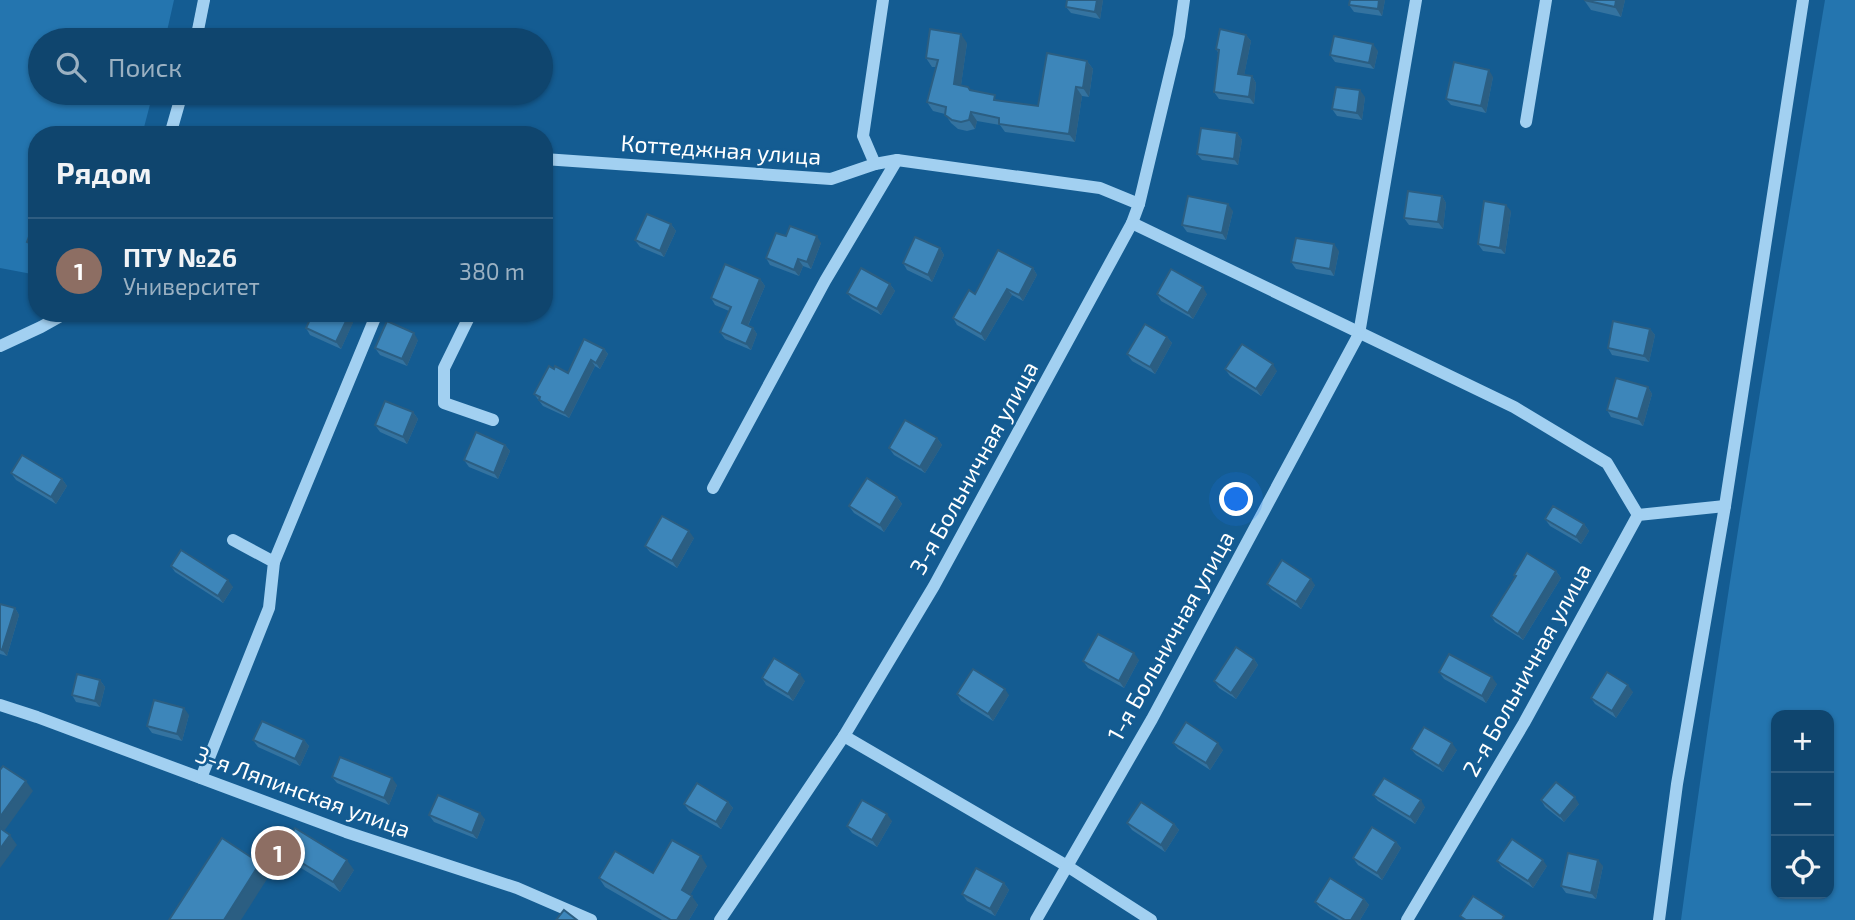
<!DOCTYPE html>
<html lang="ru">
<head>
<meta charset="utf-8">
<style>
  body { margin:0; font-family:"Exo 2",sans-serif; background:#184c73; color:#f1f3f6 }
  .controls { position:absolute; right:21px; bottom:21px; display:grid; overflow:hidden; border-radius:14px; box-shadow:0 2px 5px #0004 }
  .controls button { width:63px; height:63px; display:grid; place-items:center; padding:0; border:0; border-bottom:2px solid #2f5d81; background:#0f456e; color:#f1f3f6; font:35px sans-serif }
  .you { position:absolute; left:1237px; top:500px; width:24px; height:24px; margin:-18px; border:5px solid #fff; border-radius:50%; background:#1a73e8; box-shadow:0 0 0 10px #1a73e833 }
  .badge { display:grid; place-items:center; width:46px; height:46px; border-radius:50%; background:#8c9099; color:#fff; font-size:23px; font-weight:700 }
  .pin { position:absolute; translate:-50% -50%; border:4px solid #fff; box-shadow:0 2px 7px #0006 }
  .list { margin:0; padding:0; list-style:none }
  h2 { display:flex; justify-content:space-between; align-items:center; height:91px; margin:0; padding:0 28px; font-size:30px }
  h2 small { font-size:23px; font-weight:400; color:#9bb1c2 }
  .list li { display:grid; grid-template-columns:46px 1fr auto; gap:21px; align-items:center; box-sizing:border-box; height:105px; padding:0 28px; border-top:2px solid #2f5d81 }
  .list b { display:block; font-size:26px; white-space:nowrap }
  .list p { margin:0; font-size:23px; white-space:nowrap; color:#9bb1c2 }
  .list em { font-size:23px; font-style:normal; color:#9bb1c2 }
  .icon { flex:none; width:38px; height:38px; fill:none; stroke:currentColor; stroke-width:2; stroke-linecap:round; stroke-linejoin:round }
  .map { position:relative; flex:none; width:1855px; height:920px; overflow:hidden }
  .search { position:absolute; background:#0f456e; box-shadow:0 2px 5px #0004; left:28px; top:28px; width:525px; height:77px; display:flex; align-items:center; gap:18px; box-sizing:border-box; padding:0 24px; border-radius:38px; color:#9bb1c2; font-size:26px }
  .panel { position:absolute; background:#0f456e; box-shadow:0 2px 5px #0004; left:28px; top:126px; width:525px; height:196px; border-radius:28px }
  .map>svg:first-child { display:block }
  .green { fill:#2475af; fill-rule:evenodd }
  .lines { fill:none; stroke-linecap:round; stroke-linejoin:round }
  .minor { stroke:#a2d0f1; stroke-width:12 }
  .wall { fill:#3473a0 }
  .shaded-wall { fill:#2b5e82 }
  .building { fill:#3d86ba; stroke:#2b5e82; stroke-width:2 }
  .labels { text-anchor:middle; stroke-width:5; stroke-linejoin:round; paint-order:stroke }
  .street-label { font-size:23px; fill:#fff; stroke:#145c92 }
</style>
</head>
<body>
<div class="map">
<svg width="1855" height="920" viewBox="0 0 1855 920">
  <rect width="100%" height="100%" fill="#145c92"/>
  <g class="green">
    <path d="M0,0H174L165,40H40V93H153L142,135H37V275L0,268Z"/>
    <path d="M1825,0H1855V920H1681C1722,612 1774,306 1825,0ZM1776,715H1829V894H1776Z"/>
  </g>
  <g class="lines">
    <g class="minor">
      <path d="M196,40L204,0"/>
      <path d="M1526,122L1546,0"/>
      <path d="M170,135L182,93"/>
      <path d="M544,159L831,179L875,164L897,160L1100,188L1139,204"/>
      <path d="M875,164L863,136L883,0"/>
      <path d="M1132,223L1514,407L1607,463L1638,515"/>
      <path d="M471,313L444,368V403L493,420"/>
      <path d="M0,346L41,327L66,313"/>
      <path d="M713,488L825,281L897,160"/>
      <path d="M274,562L377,313"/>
      <path d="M0,705L37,717L346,832L517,888L591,920"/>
      <path d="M844,736L1067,866L1151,920"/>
      <path d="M201,778L269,608L274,562L233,540"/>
      <path d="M720,920L844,736L934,586L1132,223L1139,204L1179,36L1184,0"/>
      <path d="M1036,920L1152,719L1359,334L1416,0"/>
      <path d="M1407,920L1524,723L1638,515L1725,506"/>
      <path d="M1659,920L1677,784L1725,506L1803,0"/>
    </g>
  </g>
  <g class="wall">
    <path d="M1067,0H1103L1100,19L1071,13L1066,7Z"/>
    <path d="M1350,0H1385L1382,16L1354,12L1349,5Z"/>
    <path d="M1584,0H1625L1621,17L1591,10Z"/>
    <path d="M1246,35L1251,41L1244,75L1252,76L1256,83L1254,104L1219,99L1214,92L1219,54L1216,49Z"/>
    <path d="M967,43L961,85L970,90L999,101L1038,106L1087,61L1093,69L1089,97L1082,96L1075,142L1005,132L1000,125L977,121L975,129L967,131L958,129L951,123L945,114L933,111L927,102L936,67H932L926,58Z"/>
    <path d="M1378,51L1374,69L1335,62L1330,55Z"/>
    <path d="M1493,77L1486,113L1451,105L1446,99Z"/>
    <path d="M1365,97L1362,120L1337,116L1332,109Z"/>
    <path d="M1237,133L1242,140L1238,165L1202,160L1197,154Z"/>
    <path d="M1442,196L1446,203L1443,229L1409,225L1404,218Z"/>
    <path d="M1233,211L1226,240L1187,232L1182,225Z"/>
    <path d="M1511,211L1505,254L1483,251L1478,244Z"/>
    <path d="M37,216V251L32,249L27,242Z"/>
    <path d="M671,224L676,231L664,257L640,247L635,240Z"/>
    <path d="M786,236L821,243L811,269L803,266L799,276L770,265L766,258Z"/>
    <path d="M940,248L944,255L932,282L907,270L903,263Z"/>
    <path d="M1339,251L1334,276L1296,269L1291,262Z"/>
    <path d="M1033,268L1037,275L1023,301L1012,295L985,341L957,325L953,318L975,294Z"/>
    <path d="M760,279L765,286L748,326L753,328L757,334L751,350L725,339L720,332L729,311L715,305L711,298Z"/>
    <path d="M890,284L895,291L881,315L852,299L847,293Z"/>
    <path d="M1157,294H1207L1193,319L1161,301Z"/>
    <path d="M313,313H357L341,349L310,335L306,328Z"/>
    <path d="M1650,329L1655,335L1649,362L1612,355L1608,348Z"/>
    <path d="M1167,337L1172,343L1155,374L1132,361L1127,354Z"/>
    <path d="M418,340L407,366L380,355L375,348Z"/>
    <path d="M604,349L608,354L600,369L595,366L569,418L543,406L534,394L554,369L568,373Z"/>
    <path d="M1225,369L1277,371L1261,396L1230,376Z"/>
    <path d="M1648,387L1652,394L1643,426L1611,417L1607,410Z"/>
    <path d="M413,412L418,419L407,444L380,432L375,425Z"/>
    <path d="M937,438L942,445L925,473L894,455L889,448Z"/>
    <path d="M505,445L510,451L498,479L469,467L464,460Z"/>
    <path d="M11,473L62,479L67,486L56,504L16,480Z"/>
    <path d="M897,497L902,504L884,532L854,513L849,506Z"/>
    <path d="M1545,519L1584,524L1589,531L1581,544L1550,526Z"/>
    <path d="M694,538L677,568L650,552L645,546Z"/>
    <path d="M171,566L233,587L223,603L175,572Z"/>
    <path d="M1556,571L1561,578L1523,640L1495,622L1491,616L1516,577L1514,575Z"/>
    <path d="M1267,584L1315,585L1301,609L1272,590Z"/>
    <path d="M0,604L15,608L19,615L7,656L0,654Z"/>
    <path d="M1254,659L1258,665L1236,699L1219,688L1214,681Z"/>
    <path d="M1139,660L1124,688L1088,668L1083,661Z"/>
    <path d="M1439,672L1497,684L1486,703L1444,679Z"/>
    <path d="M762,678L805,681L793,701L766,685Z"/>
    <path d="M100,680L105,687L100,707L76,702L72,695Z"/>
    <path d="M1633,692L1616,718L1595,704L1591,698Z"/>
    <path d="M957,694L1009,695L993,721L961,701Z"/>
    <path d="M189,715L182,741L152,733L147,726Z"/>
    <path d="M253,740H304L309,746L300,766L258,747Z"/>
    <path d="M1173,743L1223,750L1210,770L1178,749Z"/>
    <path d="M1411,749L1457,750L1443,772L1416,755Z"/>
    <path d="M332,777L397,785L389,805L337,783Z"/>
    <path d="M1373,795L1425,807L1415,824L1378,801Z"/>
    <path d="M1541,800L1579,804L1564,822L1545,807Z"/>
    <path d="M728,802L733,808L721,829L689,811L684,804Z"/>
    <path d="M429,815L485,819L477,839L434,822Z"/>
    <path d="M892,821L877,847L852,833L847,826Z"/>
    <path d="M1127,823L1174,824L1179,830L1165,852L1132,830Z"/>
    <path d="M1396,842L1401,848L1382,880L1358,865L1353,858Z"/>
    <path d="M281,850L354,870L340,892L288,860Z"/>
    <path d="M1497,861L1547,866L1533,888L1502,867Z"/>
    <path d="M707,866L690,895L698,905L689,920H662L605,887L599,878L653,873Z"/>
    <path d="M1603,866L1596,899L1566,893L1561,886Z"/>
    <path d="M1004,883L1009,890L995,916L967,901L962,894Z"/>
    <path d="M1364,899L1369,905L1360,920H1339L1320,908L1315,902Z"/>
  </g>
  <g class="shaded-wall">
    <path d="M1097,0H1103L1100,19L1095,12Z"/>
    <path d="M1379,0H1385L1382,16L1378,9Z"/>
    <path d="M1616,0H1625L1621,17L1615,7Z"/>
    <path d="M961,34L967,43L960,93L954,84Z"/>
    <path d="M1246,35L1251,41L1243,81L1238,74Z"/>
    <path d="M1373,44L1378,51L1374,69L1369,63Z"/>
    <path d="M1087,61L1093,69L1089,97L1083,88Z"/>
    <path d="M1489,70L1493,77L1486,113L1481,106Z"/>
    <path d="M1252,76L1256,83L1254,104L1249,97Z"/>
    <path d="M1076,87L1082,96L1075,142L1069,134Z"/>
    <path d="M1360,90L1365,97L1362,120L1357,113Z"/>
    <path d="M971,112L977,121L975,129L969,120Z"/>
    <path d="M1237,133L1242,140L1238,165L1234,159Z"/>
    <path d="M1442,196L1446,203L1443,229L1438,222Z"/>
    <path d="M1228,204L1233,211L1226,240L1222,233Z"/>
    <path d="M1506,205L1511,211L1505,254L1500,248Z"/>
    <path d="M671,224L676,231L664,257L660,251Z"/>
    <path d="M817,236L821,243L811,269L807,262Z"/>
    <path d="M1334,244L1339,251L1334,276L1330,269Z"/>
    <path d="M940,248L944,255L932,282L928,275Z"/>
    <path d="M798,259L803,266L799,276L794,270Z"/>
    <path d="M1033,268L1037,275L1023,301L1019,295Z"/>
    <path d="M760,279L765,286L746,330L742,323Z"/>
    <path d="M890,284L895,291L881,315L877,309Z"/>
    <path d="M1203,287L1207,294L1193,319L1188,313Z"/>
    <path d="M1007,289L1012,295L985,341L981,334Z"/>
    <path d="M350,313L357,314L341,349L336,342Z"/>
    <path d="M753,328L757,334L751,350L746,344Z"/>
    <path d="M1650,329L1655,335L1649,362L1644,356Z"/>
    <path d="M414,333L418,340L407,366L402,359Z"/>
    <path d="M1167,337L1172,343L1155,374L1150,367Z"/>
    <path d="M604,349L608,354L600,369L596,363Z"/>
    <path d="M591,360L595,366L569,418L564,413Z"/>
    <path d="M1273,364L1277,371L1261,396L1256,389Z"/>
    <path d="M1648,387L1652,394L1643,426L1638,419Z"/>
    <path d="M413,412L418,419L407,444L403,437Z"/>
    <path d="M937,438L942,445L925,473L920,467Z"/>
    <path d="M505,445L510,451L498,479L494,473Z"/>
    <path d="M62,479L67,486L56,504L51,497Z"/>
    <path d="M897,497L902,504L884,532L880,525Z"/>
    <path d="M1584,524L1589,531L1581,544L1576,537Z"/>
    <path d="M689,531L694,538L677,568L672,561Z"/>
    <path d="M1556,571L1561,578L1523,640L1518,634Z"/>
    <path d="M1311,579L1315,585L1301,609L1296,602Z"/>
    <path d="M228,580L233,587L223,603L218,596Z"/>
    <path d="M15,608L19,615L7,656L2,650Z"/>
    <path d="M1134,653L1139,660L1124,688L1119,681Z"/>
    <path d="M1254,659L1258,665L1236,699L1231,693Z"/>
    <path d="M800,674L805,681L793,701L788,694Z"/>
    <path d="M1492,677L1497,684L1486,703L1482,696Z"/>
    <path d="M100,680L105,687L100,707L95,701Z"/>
    <path d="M1628,685L1633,692L1616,718L1612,711Z"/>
    <path d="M1005,689L1009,695L993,721L988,714Z"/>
    <path d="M184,708L189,715L182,741L177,734Z"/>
    <path d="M304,740L309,746L300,766L295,759Z"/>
    <path d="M1218,743L1223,750L1210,770L1206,763Z"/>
    <path d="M1452,743L1457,750L1443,772L1439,766Z"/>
    <path d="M392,778L397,785L389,805L384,798Z"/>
    <path d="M26,781L33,791L2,834L0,832V817Z"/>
    <path d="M1575,797L1579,804L1564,822L1560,816Z"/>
    <path d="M1421,800L1425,807L1415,824L1410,817Z"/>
    <path d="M728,802L733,808L721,829L716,822Z"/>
    <path d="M480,813L485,819L477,839L472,833Z"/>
    <path d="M887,814L892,821L877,847L872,840Z"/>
    <path d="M1174,824L1179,830L1165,852L1161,845Z"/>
    <path d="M10,835L17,845L0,868V849Z"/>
    <path d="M1396,842L1401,848L1382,880L1377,873Z"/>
    <path d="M701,856L707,866L688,899L682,890Z"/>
    <path d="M347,860L354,870L340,892L333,882Z"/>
    <path d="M1543,860L1547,866L1533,888L1528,881Z"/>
    <path d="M1598,860L1603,866L1596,899L1591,893Z"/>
    <path d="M260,863L269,876L241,920H224Z"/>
    <path d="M1004,883L1009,890L995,916L990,909Z"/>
    <path d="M692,896L698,905L689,920H677Z"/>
    <path d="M1364,899L1369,905L1360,920H1351Z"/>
  </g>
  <g class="building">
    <path d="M1067,0H1097L1095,12L1066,7Z"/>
    <path d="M1350,0H1379L1378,9L1349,5Z"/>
    <path d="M1584,0H1616L1615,7Z"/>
    <path d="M930,29L961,34L954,84L968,87L970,90L995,95L994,100L1038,106L1047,53L1087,61L1083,88L1076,87L1069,134L999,124V118L971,112L969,120L961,122L952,120L945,115L946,107L927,102L938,60L926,58Z"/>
    <path d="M1220,29L1246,35L1238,74L1252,76L1249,97L1214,92L1219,50L1216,49Z"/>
    <path d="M1334,36L1373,44L1369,63L1330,55Z"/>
    <path d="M1454,62L1489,70L1481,106L1446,99Z"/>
    <path d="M1336,87L1360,90L1357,113L1332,109Z"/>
    <path d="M1201,128L1237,133L1234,159L1197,154Z"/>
    <path d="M1408,191L1442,196L1438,222L1404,218Z"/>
    <path d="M1188,196L1228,204L1222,233L1182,225Z"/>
    <path d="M1484,201L1506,205L1500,248L1478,244Z"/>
    <path d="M647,214L671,224L660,251L635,240Z"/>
    <path d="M37,216V246L27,242Z"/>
    <path d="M790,226L817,236L807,262L798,259L794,270L766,258L776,233L786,236Z"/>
    <path d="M915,237L940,248L928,275L903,263Z"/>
    <path d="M1296,238L1334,244L1330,269L1291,262Z"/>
    <path d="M998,250L1033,268L1019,295L1007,289L981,334L953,318L969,290L975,294Z"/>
    <path d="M725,264L760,279L742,323L753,328L746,344L720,332L731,307L711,298Z"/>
    <path d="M861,268L890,284L877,309L847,293Z"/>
    <path d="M1171,269L1203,287L1188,313L1157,294Z"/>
    <path d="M313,313H350L336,342L306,328Z"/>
    <path d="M387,321L414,333L402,359L375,348Z"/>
    <path d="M1613,321L1650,329L1644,356L1608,348Z"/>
    <path d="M1145,324L1167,337L1150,367L1127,354Z"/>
    <path d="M584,339L604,349L596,363L591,360L564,413L539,400L540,397L534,394L549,366L554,369L555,366L568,373Z"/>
    <path d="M1242,344L1273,364L1256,389L1225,369Z"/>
    <path d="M1616,378L1648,387L1638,419L1607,410Z"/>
    <path d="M385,401L413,412L403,437L375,425Z"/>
    <path d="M905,420L937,438L920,467L889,448Z"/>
    <path d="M476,432L505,445L494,473L464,460Z"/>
    <path d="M22,455L62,479L51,497L11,473Z"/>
    <path d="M867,478L897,497L880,525L849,506Z"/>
    <path d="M1553,506L1584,524L1576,537L1545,519Z"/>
    <path d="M662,516L689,531L672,561L645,546Z"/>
    <path d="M181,550L228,580L218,596L171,566Z"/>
    <path d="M1527,553L1556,571L1518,634L1491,616L1516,576L1514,575Z"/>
    <path d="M1282,560L1311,579L1296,602L1267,584Z"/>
    <path d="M0,604L15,608L2,650L0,649Z"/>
    <path d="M1098,634L1134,653L1119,681L1083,661Z"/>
    <path d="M1236,647L1254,659L1231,693L1214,681Z"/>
    <path d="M1449,654L1492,677L1482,696L1439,672Z"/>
    <path d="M774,658L800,674L788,694L762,678Z"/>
    <path d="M973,669L1005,689L988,714L957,694Z"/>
    <path d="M1607,672L1628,685L1612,711L1591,698Z"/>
    <path d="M77,674L100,680L95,701L72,695Z"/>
    <path d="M154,700L184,708L177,734L147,726Z"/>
    <path d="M262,721L304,740L295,759L253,740Z"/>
    <path d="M1186,722L1218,743L1206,763L1173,743Z"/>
    <path d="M1424,727L1452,743L1439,766L1411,749Z"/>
    <path d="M340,757L392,778L384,798L332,777Z"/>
    <path d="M3,766L26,781L0,817V770Z"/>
    <path d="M1384,778L1421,800L1410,817L1373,795Z"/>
    <path d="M1556,782L1575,797L1560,816L1541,800Z"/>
    <path d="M697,783L728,802L716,822L684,804Z"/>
    <path d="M438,795L480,813L472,833L429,815Z"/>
    <path d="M862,800L887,814L872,840L847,826Z"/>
    <path d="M1141,802L1174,824L1161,845L1127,823Z"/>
    <path d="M1372,827L1396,842L1377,873L1353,858Z"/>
    <path d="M0,828L10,835L0,849Z"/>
    <path d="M295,828L347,860L333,882L281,850Z"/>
    <path d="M222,838L260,863L224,920H169Z"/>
    <path d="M1512,839L1543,860L1528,881L1497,861Z"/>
    <path d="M672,840L701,856L682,890L692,896L677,920H671L599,878L615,851L653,873Z"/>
    <path d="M1568,853L1598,860L1591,893L1561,886Z"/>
    <path d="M976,868L1004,883L990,909L962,894Z"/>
    <path d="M1330,878L1364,899L1351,920H1345L1315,902Z"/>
    <path d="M1473,896L1504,916L1502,920H1466L1460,916Z"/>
    <path d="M564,910L577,920H556Z"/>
  </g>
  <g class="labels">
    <g class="street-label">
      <text transform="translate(721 150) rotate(4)" y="8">Коттеджная улица</text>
      <text transform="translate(974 468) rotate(-61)" y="8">3-я Больничная улица</text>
      <text transform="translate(1171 636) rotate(-61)" y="8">1-я Больничная улица</text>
      <text transform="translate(1527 670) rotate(-61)" y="8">2-я Больничная улица</text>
      <text transform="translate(303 792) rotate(20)" y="8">3-я Ляпинская улица</text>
    </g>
  </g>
</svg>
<div class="controls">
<button>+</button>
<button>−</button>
<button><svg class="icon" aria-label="locate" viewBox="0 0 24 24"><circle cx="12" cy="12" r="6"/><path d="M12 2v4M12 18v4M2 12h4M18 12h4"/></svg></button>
</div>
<div class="you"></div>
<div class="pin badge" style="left:278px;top:853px;background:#8d6e63">1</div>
<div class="search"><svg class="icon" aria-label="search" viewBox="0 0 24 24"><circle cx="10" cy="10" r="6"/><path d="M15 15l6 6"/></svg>Поиск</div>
<section class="panel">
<h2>Рядом<small></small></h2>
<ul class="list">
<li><span class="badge" style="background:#8d6e63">1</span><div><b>ПТУ №26</b><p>Университет</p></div><em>380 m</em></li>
</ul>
</section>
</div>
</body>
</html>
